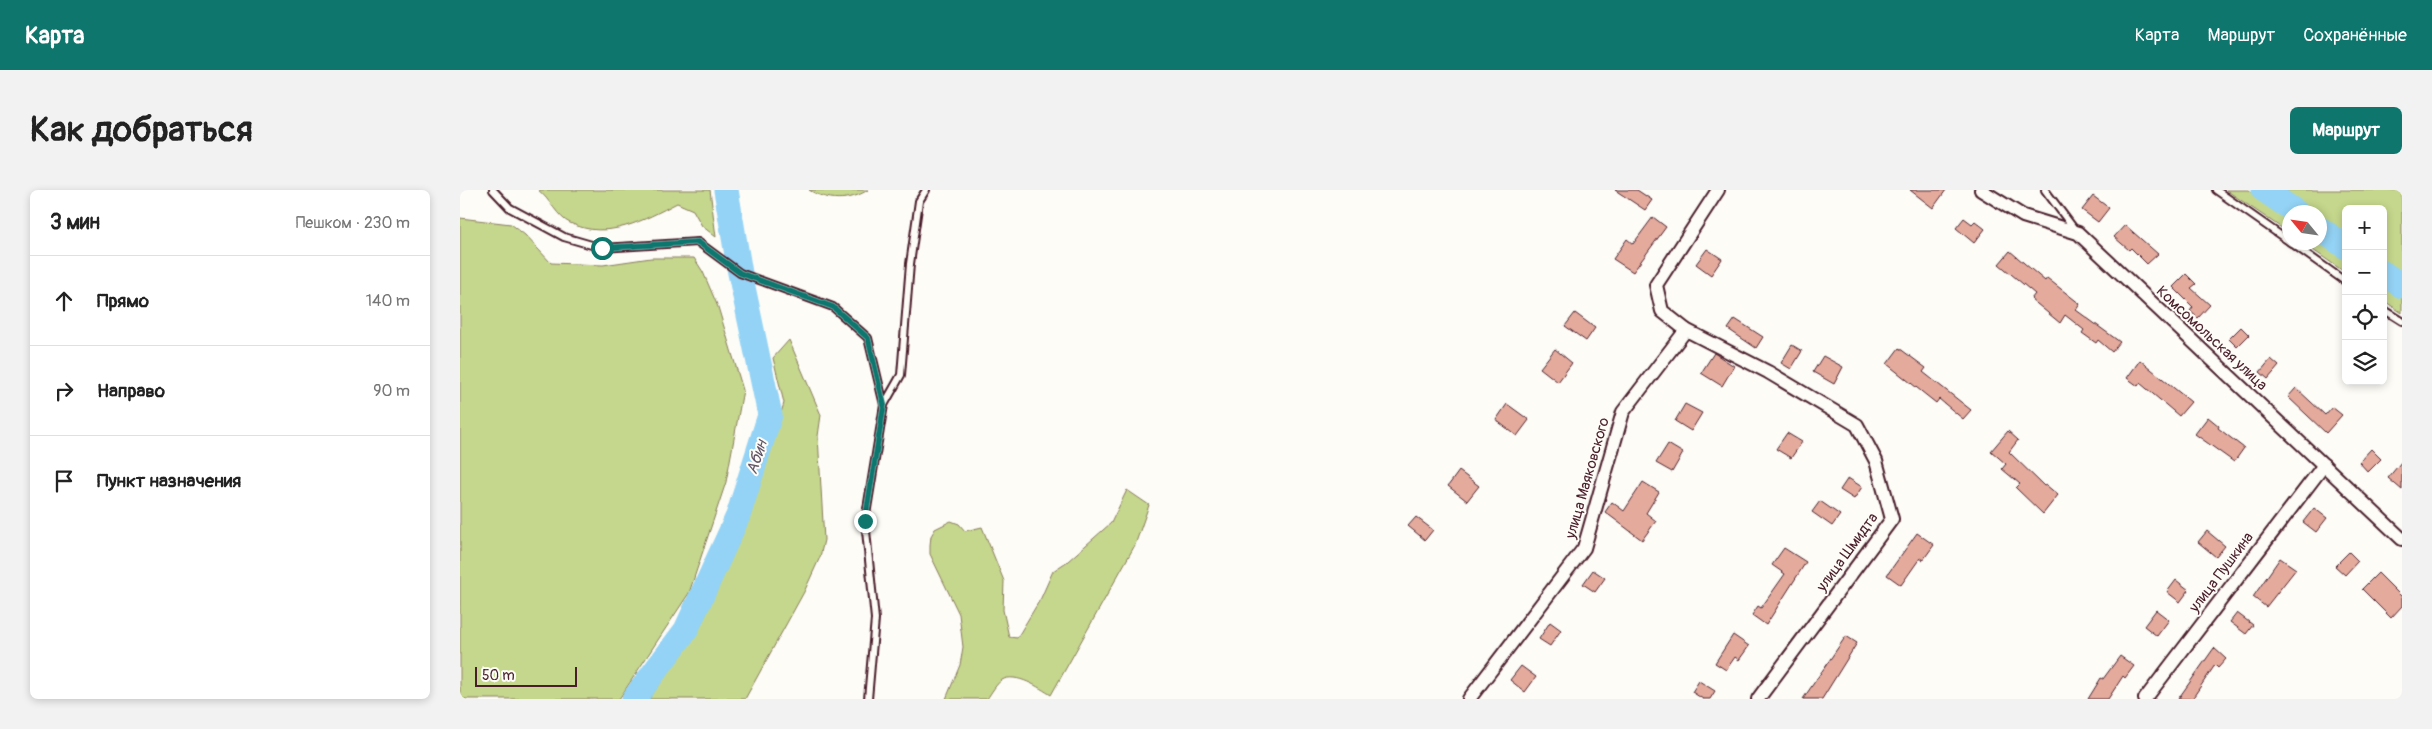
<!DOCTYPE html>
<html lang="ru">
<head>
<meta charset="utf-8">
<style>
  body { margin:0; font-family:Pangolin,sans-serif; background:#f2f2f2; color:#222 }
  .controls { position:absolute; right:15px; top:15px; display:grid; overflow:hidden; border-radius:8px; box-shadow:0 2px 8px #0003 }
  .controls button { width:45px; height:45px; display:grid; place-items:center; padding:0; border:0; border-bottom:1px solid #e0e0e0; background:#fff; color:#222; font:25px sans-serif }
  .compass { position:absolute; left:1822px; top:15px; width:45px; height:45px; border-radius:50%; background:#fff; box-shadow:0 2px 8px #0003; rotate:299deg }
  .scale { position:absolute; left:15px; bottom:12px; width:102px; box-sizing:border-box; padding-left:5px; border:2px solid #4a1f2b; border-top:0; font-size:14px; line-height:18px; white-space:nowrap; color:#4a1f2b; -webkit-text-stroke:4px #fdfcf7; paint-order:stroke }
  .stop { position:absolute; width:15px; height:15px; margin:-11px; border:4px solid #0f766e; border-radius:50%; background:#fff }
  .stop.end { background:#0f766e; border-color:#fff; box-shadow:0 1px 5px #0008 }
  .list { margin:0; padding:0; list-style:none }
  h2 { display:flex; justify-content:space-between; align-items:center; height:65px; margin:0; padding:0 20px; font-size:21px }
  h2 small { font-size:16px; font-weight:400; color:#767676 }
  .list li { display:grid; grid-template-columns:32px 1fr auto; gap:15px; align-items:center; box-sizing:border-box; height:90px; padding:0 20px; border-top:1px solid #e0e0e0 }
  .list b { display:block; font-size:19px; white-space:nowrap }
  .list em { font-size:16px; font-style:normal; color:#767676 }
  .icon { flex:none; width:28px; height:28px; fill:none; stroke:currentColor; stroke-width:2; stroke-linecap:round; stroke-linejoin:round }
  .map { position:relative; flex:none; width:1942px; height:509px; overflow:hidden; border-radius:8px }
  header { display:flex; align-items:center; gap:30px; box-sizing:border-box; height:70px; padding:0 25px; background:#0f766e; color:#fff }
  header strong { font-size:24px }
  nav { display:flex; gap:28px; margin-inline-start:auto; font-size:18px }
  .intro { display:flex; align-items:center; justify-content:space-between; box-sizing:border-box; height:120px; padding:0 30px }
  h1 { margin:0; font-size:35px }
  .button { padding:12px 22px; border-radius:8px; background:#0f766e; color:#fff; font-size:18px; font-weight:700 }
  main { display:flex; gap:30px; padding:0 30px }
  aside { flex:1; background:#fff; border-radius:8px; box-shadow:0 2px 8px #0003 }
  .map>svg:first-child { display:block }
  .green { fill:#c5d78c; stroke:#887b5c }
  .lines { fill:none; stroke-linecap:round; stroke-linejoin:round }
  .river { stroke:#94d3f5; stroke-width:25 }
  .building { fill:#e4ab9d; stroke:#4a1f2b }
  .lane-casing { stroke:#4a1f2b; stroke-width:10 }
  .street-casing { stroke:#4a1f2b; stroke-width:16 }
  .lane { stroke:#fdfcf7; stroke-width:6 }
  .street { stroke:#fdfcf7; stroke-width:12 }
  .route { stroke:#0f766e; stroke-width:6 }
  .labels { text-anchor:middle; stroke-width:4; stroke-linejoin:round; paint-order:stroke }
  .street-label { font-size:15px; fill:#4a1f2b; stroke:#fdfcf7 }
  .water-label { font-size:16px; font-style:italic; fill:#605568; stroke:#fdfcf7 }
</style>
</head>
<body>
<header>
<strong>Карта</strong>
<nav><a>Карта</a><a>Маршрут</a><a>Сохранённые</a></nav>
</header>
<div class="intro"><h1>Как добраться</h1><a class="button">Маршрут</a></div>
<main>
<aside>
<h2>3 мин<small>Пешком · 230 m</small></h2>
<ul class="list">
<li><svg class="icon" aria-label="ahead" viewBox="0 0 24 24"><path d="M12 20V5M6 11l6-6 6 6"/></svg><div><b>Прямо</b></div><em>140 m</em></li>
<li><svg class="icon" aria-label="right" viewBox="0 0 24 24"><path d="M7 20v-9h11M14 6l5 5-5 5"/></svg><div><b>Направо</b></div><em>90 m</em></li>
<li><svg class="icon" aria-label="arrive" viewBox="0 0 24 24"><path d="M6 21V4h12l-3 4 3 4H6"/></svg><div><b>Пункт назначения</b></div></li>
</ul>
</aside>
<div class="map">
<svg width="1942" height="509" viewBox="0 0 1942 509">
  <rect width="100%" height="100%" fill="#fdfcf7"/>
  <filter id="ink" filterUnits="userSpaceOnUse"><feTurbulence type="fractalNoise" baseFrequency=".02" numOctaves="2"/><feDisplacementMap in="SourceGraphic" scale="10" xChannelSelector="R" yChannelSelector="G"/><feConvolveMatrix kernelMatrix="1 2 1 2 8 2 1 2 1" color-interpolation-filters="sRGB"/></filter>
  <g filter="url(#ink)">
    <g class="green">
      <path d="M78,0H250L256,47L242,36L233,20L217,13C184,30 148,51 110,33C97,27 90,9 78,0Z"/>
      <path d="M349,0H408C389,12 367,11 349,0Z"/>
      <path d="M1766,0H1789L1829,28V43Z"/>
      <path d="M1817,0H1942V91L1923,77V19H1886V50L1860,31V22H1848Z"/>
      <path d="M0,28L51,34L65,45L91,73L143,75L191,68H234L243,82L258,117L283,200L266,292L229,403L159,509H0Z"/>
      <path d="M1860,49L1886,68V83L1843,53L1860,52Z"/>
      <path d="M1923,94L1942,108V123L1923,110Z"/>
      <path d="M329,150L361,225L358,246L364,350L360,367L344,402L285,509H189L240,437L289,329L324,213L313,168Z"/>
      <path d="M667,300L689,315L675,355L591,505C580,498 556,482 542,490C537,493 531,503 527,509H486L500,475L503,457L499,424L470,364V355L471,346L475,339L491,331L499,334L505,341L522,337L544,391L543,420L549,447L557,448L581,408L593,381L608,371L651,333Z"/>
    </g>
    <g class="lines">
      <g class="river">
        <path d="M1804,0L1836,22"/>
        <path d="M1860,39L1886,57"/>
        <path d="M1923,83L1942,96"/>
        <path d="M174,509L226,440L278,326L310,225L280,83L266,0"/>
      </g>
    </g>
    <g class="building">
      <path d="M1155,0H1177L1192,10L1185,20Z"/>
      <path d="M1450,0H1486L1473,18Z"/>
      <path d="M1633,6L1649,18L1638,32L1622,20Z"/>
      <path d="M1193,27L1206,37L1173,82L1153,69L1167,49L1173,54Z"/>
      <path d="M1504,28L1512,34L1515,31L1525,39L1514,53L1496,38Z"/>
      <path d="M1665,35L1698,64L1687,74L1671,58L1669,60L1654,47Z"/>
      <path d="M1247,59L1262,69L1251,85L1236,74Z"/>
      <path d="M1550,61L1585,91L1587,88L1620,114L1616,120L1660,152L1652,162L1638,150L1636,153L1622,143L1624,140L1605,125L1600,133L1571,109L1575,104L1539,74Z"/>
      <path d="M1726,84L1736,94L1731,98L1750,115L1738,128L1730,121L1733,117L1713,97Z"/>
      <path d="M1115,123L1135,138L1126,151L1105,136Z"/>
      <path d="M1275,129L1303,147L1296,158L1268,139Z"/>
      <path d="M1781,137L1789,145L1777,157L1769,149Z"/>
      <path d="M1332,155L1342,161L1331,179L1321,173Z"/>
      <path d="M1439,158L1466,178L1463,182L1511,220L1503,229L1479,209L1476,213L1427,174Z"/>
      <path d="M1095,159L1112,173L1098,192L1080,178Z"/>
      <path d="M1254,163L1274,176L1262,196L1241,183Z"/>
      <path d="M1363,166L1383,177L1374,194L1353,182Z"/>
      <path d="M1811,169L1819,176L1808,189L1800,182Z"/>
      <path d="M1680,170L1731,212L1719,226L1680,193L1678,196L1667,188Z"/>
      <path d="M1836,198L1865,225L1872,217L1882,225L1866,243L1828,207Z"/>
      <path d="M1047,214L1069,230L1057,246L1036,230Z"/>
      <path d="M1225,214L1242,223L1231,241L1215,231Z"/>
      <path d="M1748,227L1759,236L1758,238L1784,258L1774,272L1735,244Z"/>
      <path d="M1548,241L1558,250L1549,262L1584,296L1586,295L1598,305L1583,324L1556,298L1560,294L1542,279L1546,274L1531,261Z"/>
      <path d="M1327,243L1342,252L1331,268L1316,259Z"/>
      <path d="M1208,254L1223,263L1212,282L1196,273Z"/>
      <path d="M1911,259L1921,269L1908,282L1899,272Z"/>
      <path d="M1942,271V300L1928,288Z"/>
      <path d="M999,281L1019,296L1007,311L988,296Z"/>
      <path d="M1388,288L1402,297L1394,309L1380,300Z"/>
      <path d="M1183,292L1199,302L1186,323L1196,331L1182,350L1145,322L1152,312L1164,321Z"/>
      <path d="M1360,311L1380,325L1372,336L1352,322Z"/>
      <path d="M1854,318L1867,328L1856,342L1843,332Z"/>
      <path d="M956,327L973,340L965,350L948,336Z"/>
      <path d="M1747,341L1765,356L1756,367L1738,352Z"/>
      <path d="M1457,343L1474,355L1463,370L1460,368L1441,395L1427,385Z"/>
      <path d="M1324,358L1346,372L1306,435L1292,425L1298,416L1301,418L1325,384L1312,375Z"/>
      <path d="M1889,362L1898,371L1885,385L1875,376Z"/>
      <path d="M1820,368L1836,379L1806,417L1793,407Z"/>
      <path d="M1133,380L1145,388L1135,402L1123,394Z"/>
      <path d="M1918,383L1942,407V416L1931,428L1902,399Z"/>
      <path d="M1716,390L1729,400L1720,412L1707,402Z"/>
      <path d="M1696,420L1709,430L1697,446L1684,436Z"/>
      <path d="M1777,423L1793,435L1786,444L1770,432Z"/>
      <path d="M1090,432L1101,440L1090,456L1079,449Z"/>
      <path d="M1273,445L1289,456L1279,470L1275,467L1266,480L1255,473Z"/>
      <path d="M1386,446L1397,453L1362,509H1343Z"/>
      <path d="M1754,458L1766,469L1758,478L1755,475L1732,509H1718Z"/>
      <path d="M1660,466L1674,476L1665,488L1663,486L1648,509H1628L1641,488L1643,489Z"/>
      <path d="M1061,476L1076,487L1065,502L1050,490Z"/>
      <path d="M1239,491L1255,501L1250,509H1243L1232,502Z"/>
    </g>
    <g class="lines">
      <g class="lane-casing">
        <g id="lane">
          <path d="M33,0L50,18L104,47L142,58L238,52L280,83L373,117L408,148L424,215L405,331L415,429L408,509"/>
          <path d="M1585,0L1615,40"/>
          <path d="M1756,0L1830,52"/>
          <path d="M1830,52L1886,92"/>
          <path d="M1923,119L1942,131"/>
          <path d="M424,215L441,185L450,74L459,11L466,0"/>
        </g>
      </g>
      <g class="street-casing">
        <g id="street">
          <path d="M1258,0L1196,95L1202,121L1226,140L1308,182L1397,235L1416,271L1432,329L1298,509"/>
          <path d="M1521,0L1563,26L1618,43L1942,349"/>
          <path d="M1009,509L1124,358L1163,222L1226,140"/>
          <path d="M1685,509L1864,275"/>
        </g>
      </g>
      <use href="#lane" class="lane"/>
      <use href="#street" class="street"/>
    </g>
  </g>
  <g class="lines" filter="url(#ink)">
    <path class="route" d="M142,58L238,52L280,83L373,117L408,148L424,215L405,331"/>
  </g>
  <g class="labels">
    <g class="street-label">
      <text transform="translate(1752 148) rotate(43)" y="5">Комсомольская улица</text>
      <text transform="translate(1127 288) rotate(-74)" y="5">улица Маяковского</text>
      <text transform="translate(1387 362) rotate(-54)" y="5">улица Шмидта</text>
      <text transform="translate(1761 382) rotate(-53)" y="5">улица Пушкина</text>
    </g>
    <g class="water-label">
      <text transform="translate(296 267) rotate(-72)" y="6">Абин</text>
    </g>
  </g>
</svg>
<div class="controls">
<button>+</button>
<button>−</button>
<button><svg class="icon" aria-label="locate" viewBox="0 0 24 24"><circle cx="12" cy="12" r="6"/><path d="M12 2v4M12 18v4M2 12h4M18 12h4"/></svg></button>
<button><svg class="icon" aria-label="layers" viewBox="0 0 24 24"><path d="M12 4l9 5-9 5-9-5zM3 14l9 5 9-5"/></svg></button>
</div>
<svg class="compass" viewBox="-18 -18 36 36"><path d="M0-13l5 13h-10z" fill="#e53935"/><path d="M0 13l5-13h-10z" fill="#767676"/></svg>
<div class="scale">50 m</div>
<div class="stop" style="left:142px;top:58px"></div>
<div class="stop end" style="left:405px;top:331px"></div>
</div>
</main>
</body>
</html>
